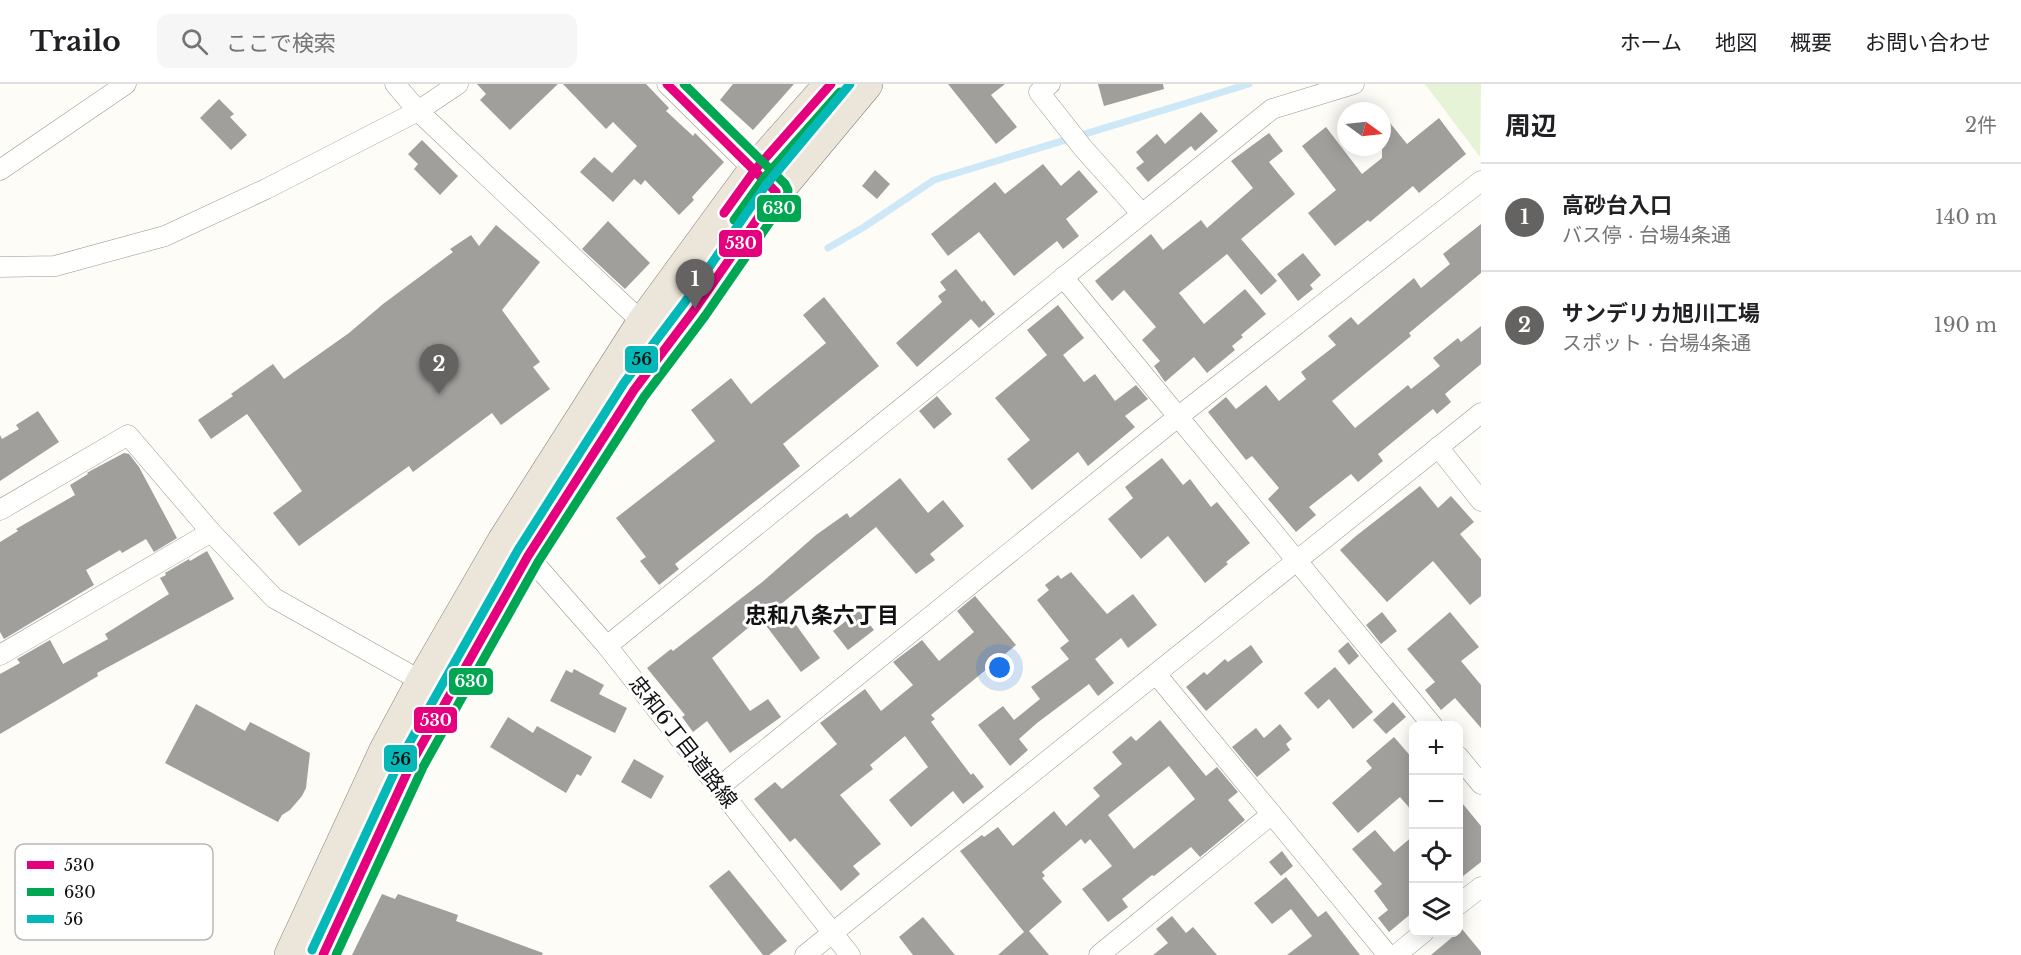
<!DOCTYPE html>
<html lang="ja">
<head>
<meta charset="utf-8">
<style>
  body { margin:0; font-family:"Libre Baskerville","Noto Sans JP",serif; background:#f6f6f6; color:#202124 }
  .controls { position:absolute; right:18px; bottom:18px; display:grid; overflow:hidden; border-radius:12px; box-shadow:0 3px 15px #0003 }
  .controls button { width:54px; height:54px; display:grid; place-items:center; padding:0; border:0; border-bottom:2px solid #e0e0e0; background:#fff; color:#202124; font:30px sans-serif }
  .compass { position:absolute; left:1337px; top:18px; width:54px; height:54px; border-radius:50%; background:#fff; box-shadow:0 3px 15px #0003; rotate:105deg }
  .you { position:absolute; left:1000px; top:584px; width:21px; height:21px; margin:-15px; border:4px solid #fff; border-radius:50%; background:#1a73e8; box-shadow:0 0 0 9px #1a73e833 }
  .badge { display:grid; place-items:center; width:39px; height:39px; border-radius:50%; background:#646362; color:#fff; font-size:20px; font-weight:700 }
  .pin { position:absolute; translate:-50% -50px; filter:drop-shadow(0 2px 3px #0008) }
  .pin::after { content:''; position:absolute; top:32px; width:21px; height:18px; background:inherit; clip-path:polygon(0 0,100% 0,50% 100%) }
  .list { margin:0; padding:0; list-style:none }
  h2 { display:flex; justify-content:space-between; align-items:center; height:78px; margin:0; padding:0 24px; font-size:26px }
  h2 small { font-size:20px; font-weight:400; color:#757577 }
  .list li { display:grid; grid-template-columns:39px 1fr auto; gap:18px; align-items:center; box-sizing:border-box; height:108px; padding:0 24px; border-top:2px solid #e0e0e0 }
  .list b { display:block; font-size:22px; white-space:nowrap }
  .list p { margin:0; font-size:20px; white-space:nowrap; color:#757577 }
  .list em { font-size:20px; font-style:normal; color:#757577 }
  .icon { flex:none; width:33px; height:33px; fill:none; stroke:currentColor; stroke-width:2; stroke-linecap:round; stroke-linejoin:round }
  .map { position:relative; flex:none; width:1481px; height:871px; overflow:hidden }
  header { display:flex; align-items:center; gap:36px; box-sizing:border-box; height:84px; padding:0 30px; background:#fff; border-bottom:2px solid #e0e0e0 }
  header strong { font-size:28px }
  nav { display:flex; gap:33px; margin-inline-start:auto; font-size:21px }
  .search { width:420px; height:54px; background:#f6f6f6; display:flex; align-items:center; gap:15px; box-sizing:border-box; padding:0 21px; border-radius:12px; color:#757577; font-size:22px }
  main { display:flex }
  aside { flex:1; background:#fff }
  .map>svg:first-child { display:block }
  .green { fill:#e7f3d7 }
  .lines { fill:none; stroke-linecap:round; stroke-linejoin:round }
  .stream { stroke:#cde8f7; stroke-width:7 }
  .building { fill:#a19f9c; fill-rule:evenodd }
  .minor-casing { stroke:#979795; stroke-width:21 }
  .trunk-casing { stroke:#858482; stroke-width:34 }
  .minor { stroke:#fffffe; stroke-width:20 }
  .trunk { stroke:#ece5da; stroke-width:33 }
  .bus-1-casing { stroke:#fff; stroke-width:14 }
  .bus-2-casing { stroke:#fff; stroke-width:14 }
  .bus-3-casing { stroke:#fff; stroke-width:14 }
  .bus-1 { stroke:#e5007d; stroke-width:9 }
  .bus-2 { stroke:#00a651; stroke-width:9 }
  .bus-3 { stroke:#05b8b8; stroke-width:9 }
  .labels { text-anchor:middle; stroke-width:6; stroke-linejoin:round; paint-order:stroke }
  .street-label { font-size:21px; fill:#111; stroke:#fff }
  .neighbourhood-label { font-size:22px; font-weight:bold; fill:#111; stroke:#fff }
  .key { fill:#fff; stroke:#b8b8b8; stroke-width:1.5 }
  .key-label { font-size:16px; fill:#111 }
  .line-badge { stroke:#fff; stroke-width:2 }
  .badge-label { font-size:16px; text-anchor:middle; font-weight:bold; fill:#fff }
  .pale-badge-label { font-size:16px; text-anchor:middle; font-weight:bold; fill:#111 }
</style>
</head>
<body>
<header>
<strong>Trailo</strong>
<div class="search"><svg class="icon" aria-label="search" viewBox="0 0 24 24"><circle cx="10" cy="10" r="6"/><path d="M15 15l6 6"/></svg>ここで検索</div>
<nav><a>ホーム</a><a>地図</a><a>概要</a><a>お問い合わせ</a></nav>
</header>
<main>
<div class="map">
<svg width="1481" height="871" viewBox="0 0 1481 871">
  <rect width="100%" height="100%" fill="#fdfcf7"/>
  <path class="green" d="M1425,0H1481L1480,73Z"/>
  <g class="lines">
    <path class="stream" d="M828,164L864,143L934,96L1249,0"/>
  </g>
  <g class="building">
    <path d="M477,0H558L510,46L480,16L486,10Z"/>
    <path d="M563,0H646L669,24L666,27L693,52L695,49L724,78L692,113L694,116L679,131L645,96L641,101L634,95L613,118L580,88L594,73L612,89L637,62L613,38L606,45Z"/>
    <path d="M733,0H794L753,46L720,16Z"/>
    <path d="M948,0H1005L991,11L1017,43L996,60Z"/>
    <path d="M1098,0H1163L1164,5L1104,22Z"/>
    <path d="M219,15L234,30L230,33L247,51L231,66L200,34Z"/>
    <path d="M1201,28L1218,47L1195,67L1191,62L1148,98L1136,84L1144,78L1136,68L1157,50L1165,60Z"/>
    <path d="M1382,29L1407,60L1439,34L1466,70L1419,109L1413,102L1370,138L1368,136L1335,162L1308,129L1336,106L1302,62L1326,43L1362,90L1382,74Z"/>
    <path d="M1269,49L1283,67L1269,78L1295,110L1241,155L1277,197L1261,211L1227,170L1179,209L1204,240L1245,205L1266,230L1241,251L1243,253L1232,262L1235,266L1207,289L1194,273L1165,298L1154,282L1160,277L1142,256L1156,243L1124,206L1112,217L1095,197L1151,150L1163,166L1201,136L1207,144L1253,104L1231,77Z"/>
    <path d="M422,56L458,92L440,111L414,85L418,80L408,70Z"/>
    <path d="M1043,80L1061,102L1079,86L1098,108L1066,135L1079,152L1063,165L1057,157L1014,192L979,148L948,172L931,150L995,98L1005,110Z"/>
    <path d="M875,86L890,100L877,115L862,102Z"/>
    <path d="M608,137L650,179L625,205L582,165Z"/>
    <path d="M1481,140V189L1409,249L1411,252L1332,317L1355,344L1408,301L1411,305L1440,282L1433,274L1458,254L1461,258L1481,242V280L1445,310L1451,318L1437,330L1433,325L1378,370L1383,377L1358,398L1351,390L1309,423L1316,431L1296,448L1268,415L1279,404L1252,372L1246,376L1208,328L1226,313L1236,325L1266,301L1279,317L1306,295L1301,288L1336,261L1328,252L1351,233L1358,241L1414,194L1421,204L1450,180L1443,170Z"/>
    <path d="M496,141L540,178L502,226L540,278L533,283L550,305L501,341L492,329L413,388L409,382L299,462L273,429L302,407L247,330L211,355L198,336L233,312L231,310L273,280L284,295L349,249L383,220L453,168L450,165L471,151L479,162Z"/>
    <path d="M1303,169L1321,191L1310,201L1313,205L1298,217L1277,190Z"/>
    <path d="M956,185L982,218L984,216L995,230L979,244L971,235L917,283L896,259L942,218L938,212L946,206L940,198Z"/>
    <path d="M824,213L879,282L783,360L800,382L675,480L679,485L659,501L640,477L646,473L616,434L715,357L691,326L731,294L751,320L826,259L803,231Z"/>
    <path d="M1058,221L1084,254L1063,271L1084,298L1095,290L1115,317L1136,301L1148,315L1125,332L1135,343L1088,382L1078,368L1032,406L1007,375L1030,356L995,314L1047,271L1027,246Z"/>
    <path d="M937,312L952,330L934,345L919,327Z"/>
    <path d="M38,327L59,358L0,397V351L2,355L19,345L16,341Z"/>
    <path d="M124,369L129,370L139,383L177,454L154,468L146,455L122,469L120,466L86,486L94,501L4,555L0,548V458L18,447L16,445L75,411L70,401L88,390L87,389L92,386Z"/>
    <path d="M1162,374L1183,401L1190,395L1211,423L1217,418L1250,459L1226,478L1228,480L1205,499L1168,452L1141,475L1108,435L1133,414L1125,403Z"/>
    <path d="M900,394L928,429L943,416L964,442L930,470L935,476L916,490L876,443L781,520L820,574L801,588L761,535L755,538L712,574L750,627L768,615L781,633L730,669L707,637L693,648L682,633L685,631L647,584L671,565L673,567L761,499L816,451L847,429L850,434Z"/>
    <path d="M1420,402L1438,424L1451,412L1474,438L1460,450L1481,475V512L1470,521L1433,477L1387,518L1340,466L1356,452Z"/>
    <path d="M207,467L234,515L97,589L98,592L0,650V590L20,579L17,575L50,556L63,580L108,555L105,550L169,510L160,494L166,491L165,489L189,475L190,477Z"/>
    <path d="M1071,488L1107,530L1133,510L1157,541L1128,564L1121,554L1095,575L1114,599L1098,612L1089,600L1037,639L1019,655L1028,666L1010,682L978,641L1003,622L1014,636L1040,615L1031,603L1069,575L1060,564L1069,557L1037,516L1049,506L1045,501L1058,491L1061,495Z"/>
    <path d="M975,512L1016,561L931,631L935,635L931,638L971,691L973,689L984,703L963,720L953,707L911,743L889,716L928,683L905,652L870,681L873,685L840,711L881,760L853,782L860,790L841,807L795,754L790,758L754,715L775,698L782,705L837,660L820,639L865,605L881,627L913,601L893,578L922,556L939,577L974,548L957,527Z"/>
    <path d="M859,527L874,546L848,566L833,547Z"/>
    <path d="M1382,528L1397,547L1381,560L1366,541Z"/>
    <path d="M1450,528L1479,563L1461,577L1481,601V644L1455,614L1441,626L1425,606L1435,598L1407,565Z"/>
    <path d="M1348,558L1359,572L1349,581L1338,567Z"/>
    <path d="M1251,561L1263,578L1206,627L1186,603L1204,588L1207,591L1225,575L1228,578Z"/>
    <path d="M1335,583L1373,628L1353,645L1329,615L1318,625L1304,609Z"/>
    <path d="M574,585L604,601L599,610L627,624L615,649L550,617L566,586L572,589Z"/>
    <path d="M1393,618L1406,633L1386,650L1373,636Z"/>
    <path d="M196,620L245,647L250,638L310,669L306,704L302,712L290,726L282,731L278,738L165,679Z"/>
    <path d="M508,633L533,649L537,642L592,673L581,692L577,690L566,709L490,663Z"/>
    <path d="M1160,636L1206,692L1217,683L1238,708L1228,716L1245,736L1200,773L1191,763L1154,792L1152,791L1122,815L1128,823L1108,838L1082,805L1112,782L1090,755L1085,760L1081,755L1042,788L1045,792L1042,794L1062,818L1029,847L1049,871H998L1024,848L960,767L982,751L984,753L998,743L1013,762L1054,727L1066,742L1100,712L1093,704L1122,680L1112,668L1131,652L1136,657ZM1169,682L1195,715L1134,765L1108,731Z"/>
    <path d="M1280,640L1292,655L1286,660L1290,666L1257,693L1232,663L1256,644L1264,654Z"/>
    <path d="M1394,653L1413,675V728L1400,713L1358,749L1332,719L1372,684L1366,677Z"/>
    <path d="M634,675L664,692L651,715L621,698Z"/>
    <path d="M1458,714L1481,742V778L1458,796Z"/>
    <path d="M1375,746L1394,768L1413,752V828L1389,848L1378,834L1388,826L1374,807L1382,800L1352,765Z"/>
    <path d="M1282,767L1293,782L1281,792L1269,778Z"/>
    <path d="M729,786L787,857L769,871H763L709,802Z"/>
    <path d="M1286,793L1318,833L1326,827L1360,871H1287L1312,852L1291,825L1272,840L1254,819Z"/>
    <path d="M382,810L395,815L398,810L458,831L456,837L543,869L542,871H352Z"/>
    <path d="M1172,832L1186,849L1193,843L1217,871H1153L1168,859L1156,845Z"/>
    <path d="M923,833L955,871H913L899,853Z"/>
    <path d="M1462,845L1481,868V871H1431Z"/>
  </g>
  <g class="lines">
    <g class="minor-casing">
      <g id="minor">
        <path d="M395,0L418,27L643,239"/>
        <path d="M667,0L761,93"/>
        <path d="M1050,0L1039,8L1083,64L1142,130"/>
        <path d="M0,86L126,0"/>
        <path d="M0,183L55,182L165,152L266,105L418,27L458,0"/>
        <path d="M1063,193L1433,642"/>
        <path d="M1438,363L1481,417"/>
        <path d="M0,426L128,351L211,448L274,514L430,602"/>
        <path d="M522,468L528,472L607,562L850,871"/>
        <path d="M607,562L1272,25L1354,0"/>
        <path d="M0,571L211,448"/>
        <path d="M1156,590L1388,871"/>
        <path d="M1458,672L1481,700"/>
        <path d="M718,704L1179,332L1481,97"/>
        <path d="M1458,821L1481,803"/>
        <path d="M805,871L1481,329"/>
        <path d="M1099,871L1272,730"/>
        <path d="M1396,871L1424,848"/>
      </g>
    </g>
    <g class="trunk-casing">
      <g id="trunk">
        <path d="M291,871L386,666L423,597L504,457L643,239L755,86L831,0"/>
        <path d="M323,871L412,678L528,472L634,306L695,225L776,108L866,0"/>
      </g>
    </g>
    <use href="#minor" class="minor"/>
    <use href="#trunk" class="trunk"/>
    <g class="bus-1-casing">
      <g id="bus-1">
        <path d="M724,129L755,86L831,0"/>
        <path d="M323,871L412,678L528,472L634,306L695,225L776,108L667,0"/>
      </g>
    </g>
    <g class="bus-2-casing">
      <g id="bus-2">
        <path d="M734,136L764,94L840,8"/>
        <path d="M336,871L423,683L538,478L644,313L705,232L787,113L788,106L785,100L684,0"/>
      </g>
    </g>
    <g class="bus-3-casing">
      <path id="bus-3" d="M312,866L402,672L518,466L624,299L685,218L766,101L850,0"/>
    </g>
    <use href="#bus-1" class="bus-1"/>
    <use href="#bus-2" class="bus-2"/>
    <use href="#bus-3" class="bus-3"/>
  </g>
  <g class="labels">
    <g class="street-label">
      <text transform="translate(683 658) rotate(52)" y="7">忠和6丁目道路線</text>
    </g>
    <g class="neighbourhood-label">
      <text x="822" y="539">忠和八条六丁目</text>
    </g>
  </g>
  <rect x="15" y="760" width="198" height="96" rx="9" class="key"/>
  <rect x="27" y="777" width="27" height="8" fill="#e5007d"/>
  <rect x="27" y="804" width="27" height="8" fill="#00a651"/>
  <rect x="27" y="831" width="27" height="8" fill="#05b8b8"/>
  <g class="key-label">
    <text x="64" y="787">530</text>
    <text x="64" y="814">630</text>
    <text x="64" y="841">56</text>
  </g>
  <g class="line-badge">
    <rect x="756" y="110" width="46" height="29" rx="6" fill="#00a651"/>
    <rect x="718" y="145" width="45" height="29" rx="6" fill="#e5007d"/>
    <rect x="624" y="261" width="35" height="29" rx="6" fill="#05b8b8"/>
    <rect x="448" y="583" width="46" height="29" rx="6" fill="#00a651"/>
    <rect x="413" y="622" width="45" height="28" rx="6" fill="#e5007d"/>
    <rect x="383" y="660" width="35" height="29" rx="6" fill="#05b8b8"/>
  </g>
  <g class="badge-label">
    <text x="779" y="130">630</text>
    <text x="741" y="165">530</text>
    <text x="471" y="603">630</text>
    <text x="436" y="642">530</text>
  </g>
  <g class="pale-badge-label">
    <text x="642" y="281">56</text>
    <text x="401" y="681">56</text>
  </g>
</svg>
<div class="controls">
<button>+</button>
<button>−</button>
<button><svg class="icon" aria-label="locate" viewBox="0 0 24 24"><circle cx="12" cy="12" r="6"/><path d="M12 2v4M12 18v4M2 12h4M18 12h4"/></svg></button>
<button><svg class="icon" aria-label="layers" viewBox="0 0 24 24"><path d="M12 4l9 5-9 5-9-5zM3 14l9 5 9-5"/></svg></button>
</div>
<svg class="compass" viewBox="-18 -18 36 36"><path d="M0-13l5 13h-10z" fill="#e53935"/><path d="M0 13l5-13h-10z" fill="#757577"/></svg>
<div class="you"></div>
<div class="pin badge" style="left:695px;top:225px">1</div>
<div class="pin badge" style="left:439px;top:310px">2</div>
</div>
<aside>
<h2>周辺<small>2件</small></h2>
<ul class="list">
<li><span class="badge">1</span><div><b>高砂台入口</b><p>バス停 · 台場4条通</p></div><em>140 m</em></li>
<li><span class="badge">2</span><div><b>サンデリカ旭川工場</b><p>スポット · 台場4条通</p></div><em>190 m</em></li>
</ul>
</aside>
</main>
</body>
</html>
